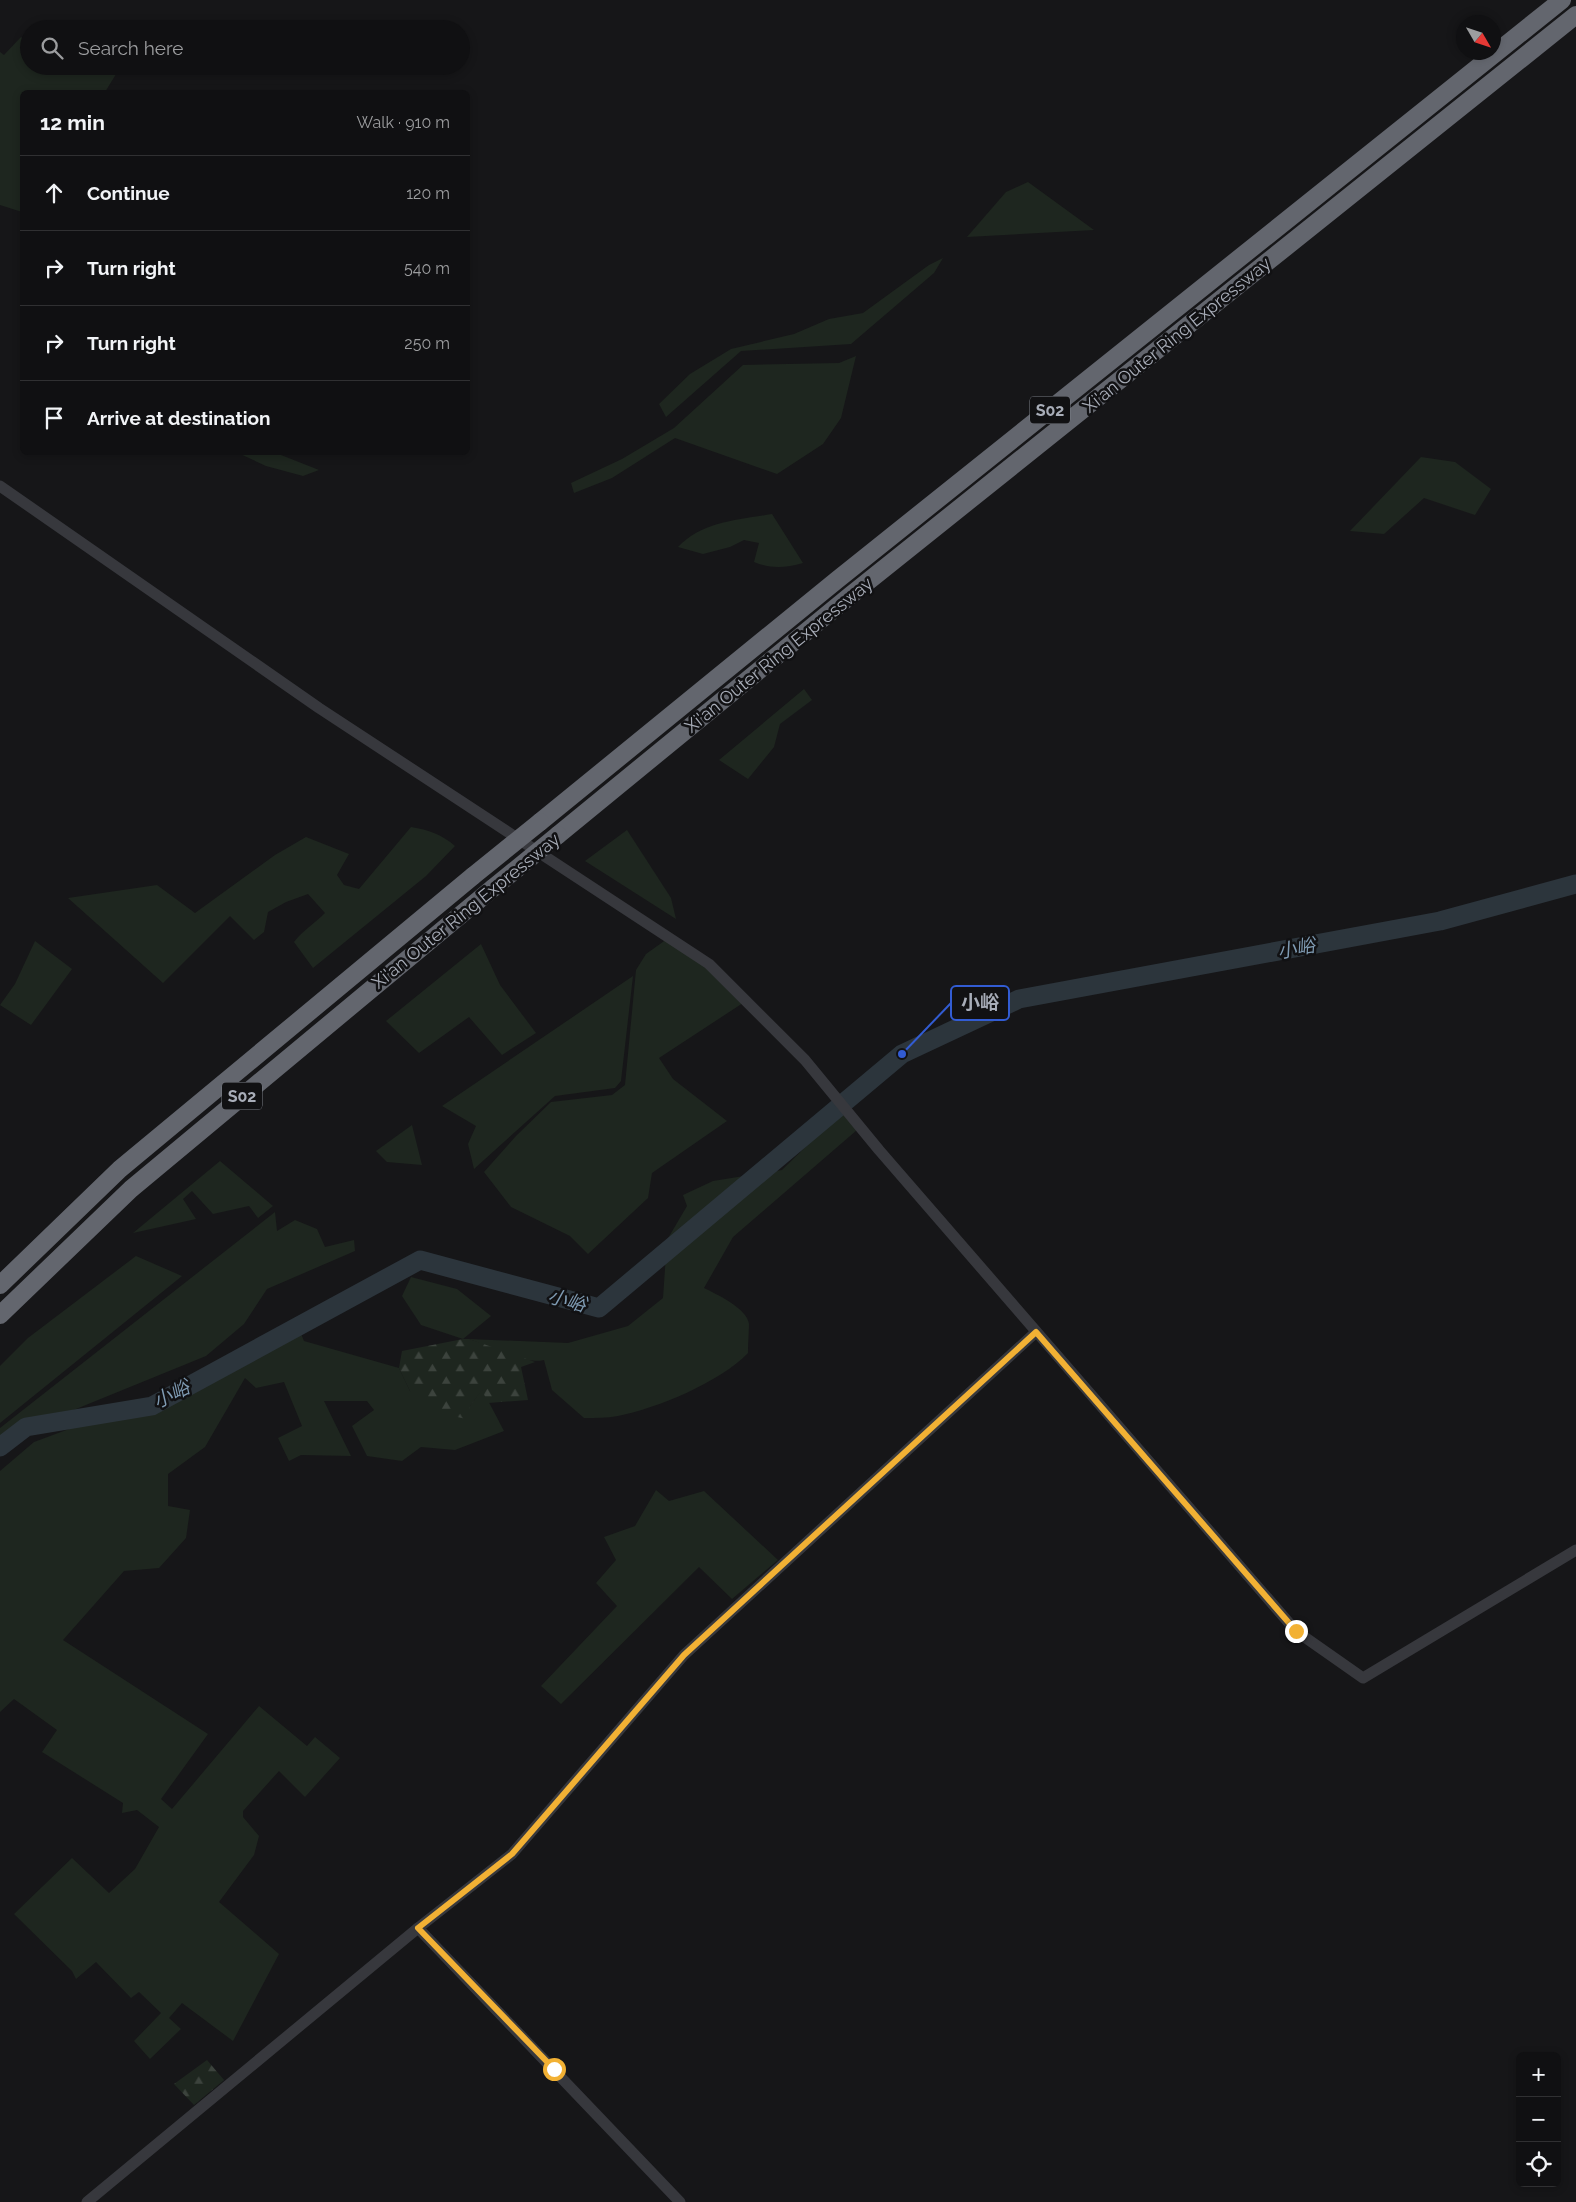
<!DOCTYPE html>
<html lang="en">
<head>
<meta charset="utf-8">
<style>
  body { margin:0; font-family:Raleway,"Noto Sans SC",sans-serif; background:#1e1e20; color:#f1f3f6 }
  .controls { position:absolute; right:15px; bottom:15px; display:grid; overflow:hidden; border-radius:8px; box-shadow:0 2px 8px #0003 }
  .controls button { width:45px; height:45px; display:grid; place-items:center; padding:0; border:0; border-bottom:1px solid #303032; background:#101012; color:#f1f3f6; font:25px sans-serif }
  .compass { position:absolute; left:1456px; top:15px; width:45px; height:45px; border-radius:50%; background:#101012; box-shadow:0 2px 8px #0003; rotate:129deg }
  .stop { position:absolute; width:15px; height:15px; margin:-11px; border:4px solid #f2b134; border-radius:50%; background:#fff }
  .stop.end { background:#f2b134; border-color:#fff; box-shadow:0 1px 5px #0008 }
  .list { margin:0; padding:0; list-style:none }
  h2 { display:flex; justify-content:space-between; align-items:center; height:65px; margin:0; padding:0 20px; font-size:21px }
  h2 small { font-size:16px; font-weight:400; color:#9c9d9f }
  .list li { display:grid; grid-template-columns:32px 1fr auto; gap:15px; align-items:center; box-sizing:border-box; height:75px; padding:0 20px; border-top:1px solid #303032 }
  .list b { display:block; font-size:19px; white-space:nowrap }
  .list em { font-size:16px; font-style:normal; color:#9c9d9f }
  .icon { flex:none; width:28px; height:28px; fill:none; stroke:currentColor; stroke-width:2; stroke-linecap:round; stroke-linejoin:round }
  .map { position:relative; flex:none; width:1576px; height:2202px; overflow:hidden }
  .search { position:absolute; background:#101012; box-shadow:0 2px 8px #0003; left:20px; top:20px; width:450px; height:55px; display:flex; align-items:center; gap:12px; box-sizing:border-box; padding:0 18px; border-radius:28px; color:#9c9d9f; font-size:19px }
  .panel { position:absolute; background:#101012; box-shadow:0 2px 8px #0003; left:20px; top:90px; width:450px; height:365px; border-radius:8px }
  .map>svg:first-child { display:block }
  .green { fill:#1e261f }
  .forest { fill:url(#forest-firs) }
  .lines { fill:none; stroke-linecap:round; stroke-linejoin:round }
  .river { stroke:#2c353c; stroke-width:19 }
  .minor { stroke:#37383d; stroke-width:11 }
  .highway { stroke:#63666e; stroke-width:18 }
  .highway-bridge { stroke:#63666e; stroke-width:18 }
  .route { stroke:#f2b134; stroke-width:6 }
  .labels { text-anchor:middle; stroke-width:5; stroke-linejoin:round; paint-order:stroke }
  .shield { fill:#111113; stroke:#7b7e86; stroke-width:1 }
  .shield-label { font-size:16px; font-weight:bold; fill:#a8adb8 }
  .street-label { font-size:18px; fill:#a8adb8; stroke:#111113 }
  .water-label { font-size:19px; font-style:italic; fill:#7f9bb3; stroke:#111113 }
  .leader { fill:none; stroke:#325cd3; stroke-width:2 }
  .callout-dot { fill:#325cd3; stroke:#111113; stroke-width:2 }
  .callout { fill:#111113; stroke:#325cd3; stroke-width:2 }
  .callout-label { font-size:19px; text-anchor:middle; font-weight:bold; fill:#a8adb8 }
</style>
</head>
<body>
<div class="map">
<svg width="1576" height="2202" viewBox="0 0 1576 2202">
  <defs>
    <pattern id="forest-firs" width="22" height="20" patternUnits="userSpaceOnUse" patternTransform="scale(1.25)"><rect width="22" height="20" fill="#1e261f"/><path d="M5 1l3.5 6h-7zM16 11l3.5 6h-7z" fill="#3c433d"/></pattern>
  </defs>
  <rect width="100%" height="100%" fill="#161618"/>
  <g class="green">
    <path d="M21,37L29,43V66H121L105,92H22V212L0,205V52L4,55Z"/>
    <path d="M1028,182L1094,230L967,237L1006,192Z"/>
    <path d="M943,258L934,273L851,344L741,351L666,417L659,404L690,374L731,349L794,334L829,319L863,313L929,265Z"/>
    <path d="M856,356L841,418L823,444L777,474L675,438L612,478L574,493L571,483L622,459L674,428L743,365L839,363Z"/>
    <path d="M238,453H276L319,470L303,476L266,466Z"/>
    <path d="M1421,457L1455,462L1491,489L1475,515L1424,498L1384,534L1350,531Z"/>
    <path d="M772,514L803,563C785,568 771,569 754,562L759,543L744,540L730,547L703,554L678,547C703,521 738,520 772,514Z"/>
    <path d="M804,689L812,700L780,724L774,747L748,779L719,760Z"/>
    <path d="M411,827C429,830 441,834 455,846L426,876L313,968L294,942C302,931 315,923 325,913L308,894L286,902L268,912L264,932L254,940L230,916L163,983L68,898L157,885L195,913L275,855L306,837L349,854L337,875L344,885L359,889Z"/>
    <path d="M627,830L671,898L676,919L585,861Z"/>
    <path d="M667,939L716,970L746,1001L659,1058L673,1079L727,1121L652,1173L648,1198L588,1254L570,1236L511,1207L484,1172L516,1136L551,1102L612,1095L625,1085L636,970L646,954Z"/>
    <path d="M35,941L72,969L31,1025L0,1005L15,984Z"/>
    <path d="M481,944L500,985L536,1033L502,1055L469,1017L419,1053L386,1021Z"/>
    <path d="M633,976L621,1081L615,1088L555,1096L474,1169L468,1144L476,1126L442,1106Z"/>
    <path d="M841,1112L857,1130L733,1237L704,1288C716,1294 747,1308 749,1324C749,1329 748,1344 748,1353C720,1382 658,1408 618,1416C607,1418 595,1418 584,1418L552,1390L544,1360C521,1365 491,1347 469,1339L568,1343L628,1326L663,1298L667,1240L687,1206L683,1195L713,1181L782,1170Z"/>
    <path d="M412,1125L422,1165L387,1162L376,1151Z"/>
    <path d="M220,1161L273,1206L258,1218L249,1206L213,1214L192,1191L183,1199L196,1219L133,1233Z"/>
    <path d="M275,1212L277,1231L295,1220L317,1229L325,1247L354,1240L355,1251L267,1289L244,1324L206,1356L0,1440V1428Z"/>
    <path d="M136,1256L182,1276L0,1423V1366L28,1338Z"/>
    <path d="M411,1277L457,1289L491,1316L463,1339L421,1325L402,1296Z"/>
    <path d="M295,1319L304,1341L399,1368L410,1391L470,1406L482,1389L504,1431L455,1450L421,1447L402,1461L367,1456L352,1426L374,1410L367,1401H324L351,1456L301,1455L289,1461L278,1438L302,1426L284,1382L256,1388L245,1378L205,1447L168,1474V1506L190,1510L186,1538L159,1568L124,1571L63,1640L208,1734L161,1799L172,1809L259,1706L307,1746L315,1737L340,1758L305,1797L279,1771L243,1811V1817L259,1836L254,1855L219,1902L279,1954L233,2041L182,2003L169,2018L181,2029L150,2059L134,2041L161,2013L139,1992L131,1998L96,1962L76,1979L72,1971L14,1914L72,1858L109,1893L135,1869L159,1827L137,1810L122,1813L123,1803L42,1752L57,1730L14,1699L0,1712V1471L34,1442L193,1383L276,1336Z"/>
    <path d="M656,1490L669,1501L704,1491L778,1560L732,1599L699,1567L561,1704L541,1686L617,1606L596,1583L616,1560L604,1537L635,1526Z"/>
  </g>
  <g class="forest">
    <path d="M463,1339H469L535,1362L521,1367L528,1400L488,1403L482,1390L470,1406L466,1419L436,1412L425,1406L410,1391L399,1368L402,1351Z"/>
    <path d="M207,2060L224,2080L194,2105L174,2084Z"/>
  </g>
  <g class="lines">
    <path class="river" d="M0,1447L26,1427L152,1406L420,1260L599,1308L902,1054L1019,999L1440,921L1576,884"/>
    <g class="minor">
      <path d="M0,486L319,708L709,964L805,1060L879,1150L1296,1631L1363,1678L1576,1550"/>
      <path d="M418,1928L680,2202"/>
      <path d="M87,2202L418,1928L512,1854L684,1655L1036,1332"/>
    </g>
    <g class="highway">
      <path d="M540,822L837,580L1562,0"/>
      <path d="M558,835L851,595L1576,15"/>
      <path d="M0,1285L120,1169L473,876"/>
      <path d="M0,1315L131,1189L493,888"/>
    </g>
    <g class="highway-bridge">
      <path d="M473,876L540,822"/>
      <path d="M493,888L558,835"/>
    </g>
  </g>
  <g class="lines">
    <path class="route" d="M554,2069L418,1928L512,1854L684,1655L1036,1332L1296,1631"/>
  </g>
  <g class="labels">
    <g class="shield">
      <rect x="1030" y="396.5" width="40" height="27" rx="4"/>
      <rect x="222" y="1082.5" width="40" height="27" rx="4"/>
    </g>
    <g class="shield-label">
      <text x="1050" y="416">S02</text>
      <text x="242" y="1102">S02</text>
    </g>
    <g class="street-label">
      <text transform="translate(1177 335) rotate(-39)" y="6">Xi'an Outer Ring Expressway</text>
      <text transform="translate(779 655) rotate(-39)" y="6">Xi'an Outer Ring Expressway</text>
      <text transform="translate(466 911) rotate(-39)" y="6">Xi'an Outer Ring Expressway</text>
    </g>
    <g class="water-label">
      <text transform="translate(1296 948) rotate(-11)" y="7">小峪</text>
      <text transform="translate(567 1300) rotate(15)" y="7">小峪</text>
      <text transform="translate(171 1394) rotate(-27)" y="7">小峪</text>
    </g>
  </g>
  <path class="leader" d="M902 1054L951 1003"/>
  <circle class="callout-dot" cx="902" cy="1054" r="5"/>
  <rect class="callout" x="951" y="986" width="58" height="34" rx="5"/>
  <g class="callout-label">
    <text x="980" y="1009">小峪</text>
  </g>
</svg>
<div class="controls">
<button>+</button>
<button>−</button>
<button><svg class="icon" aria-label="locate" viewBox="0 0 24 24"><circle cx="12" cy="12" r="6"/><path d="M12 2v4M12 18v4M2 12h4M18 12h4"/></svg></button>
</div>
<svg class="compass" viewBox="-18 -18 36 36"><path d="M0-13l5 13h-10z" fill="#e53935"/><path d="M0 13l5-13h-10z" fill="#9c9d9f"/></svg>
<div class="stop" style="left:554px;top:2069px"></div>
<div class="stop end" style="left:1296px;top:1631px"></div>
<div class="search"><svg class="icon" aria-label="search" viewBox="0 0 24 24"><circle cx="10" cy="10" r="6"/><path d="M15 15l6 6"/></svg>Search here</div>
<section class="panel">
<h2>12 min<small>Walk · 910 m</small></h2>
<ul class="list">
<li><svg class="icon" aria-label="ahead" viewBox="0 0 24 24"><path d="M12 20V5M6 11l6-6 6 6"/></svg><div><b>Continue</b></div><em>120 m</em></li>
<li><svg class="icon" aria-label="right" viewBox="0 0 24 24"><path d="M7 20v-9h11M14 6l5 5-5 5"/></svg><div><b>Turn right</b></div><em>540 m</em></li>
<li><svg class="icon" aria-label="right" viewBox="0 0 24 24"><path d="M7 20v-9h11M14 6l5 5-5 5"/></svg><div><b>Turn right</b></div><em>250 m</em></li>
<li><svg class="icon" aria-label="arrive" viewBox="0 0 24 24"><path d="M6 21V4h12l-3 4 3 4H6"/></svg><div><b>Arrive at destination</b></div></li>
</ul>
</section>
</div>
</body>
</html>
